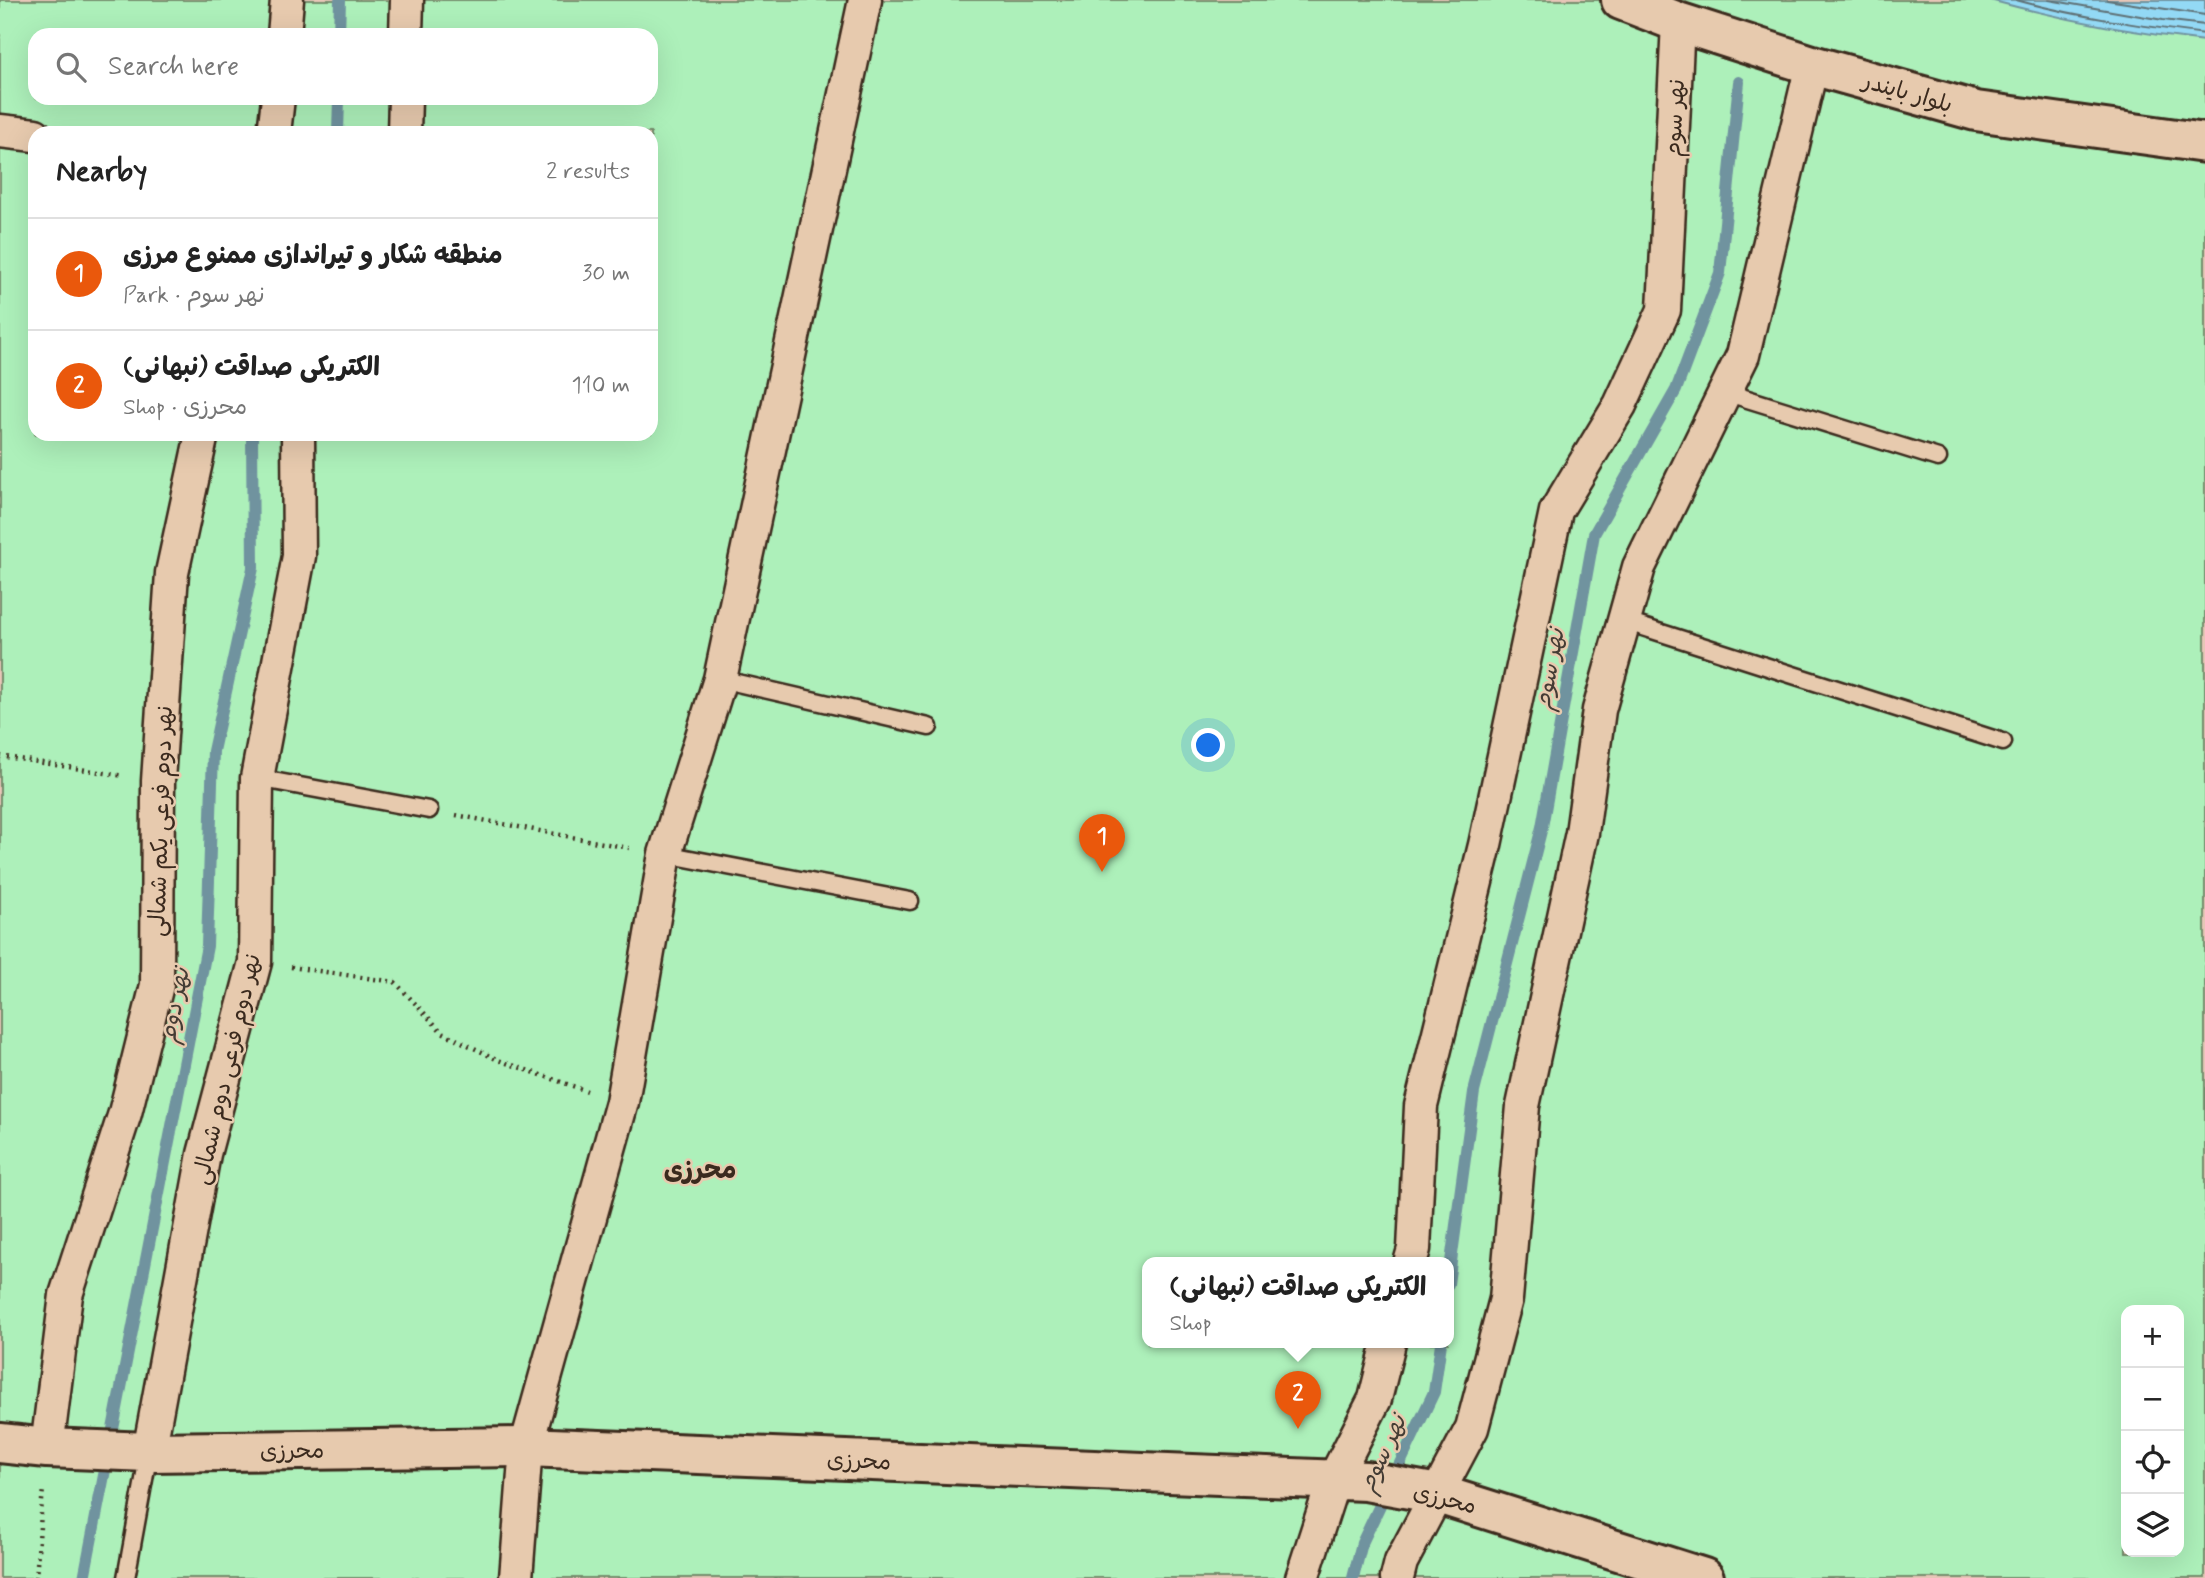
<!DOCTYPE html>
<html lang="en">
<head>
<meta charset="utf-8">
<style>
  body { margin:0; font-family:Mynerve,"Playpen Sans Arabic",sans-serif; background:#f2f2f2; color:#222 }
  .controls { position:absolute; right:21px; bottom:21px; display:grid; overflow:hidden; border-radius:14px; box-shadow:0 7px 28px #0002 }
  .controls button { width:63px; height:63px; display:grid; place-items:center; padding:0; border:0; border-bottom:2px solid #e0e0e0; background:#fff; color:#222; font:35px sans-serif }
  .you { position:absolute; left:1209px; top:746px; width:24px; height:24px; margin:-18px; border:5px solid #fff; border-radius:50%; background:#1a73e8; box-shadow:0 0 0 10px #1a73e833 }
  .badge { display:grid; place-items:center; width:46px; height:46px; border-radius:50%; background:#ea580c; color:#fff; font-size:23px; font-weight:700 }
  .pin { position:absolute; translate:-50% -58px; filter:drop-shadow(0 2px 4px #0008) }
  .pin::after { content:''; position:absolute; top:37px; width:24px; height:21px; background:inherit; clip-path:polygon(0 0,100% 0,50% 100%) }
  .popup { position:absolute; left:1142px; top:1257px; width:312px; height:91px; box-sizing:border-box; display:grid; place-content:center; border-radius:14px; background:#fff; filter:drop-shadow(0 2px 5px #0005); font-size:23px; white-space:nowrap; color:#767676 }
  .popup b { font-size:26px; color:#222 }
  .popup::after { content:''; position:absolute; left:50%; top:100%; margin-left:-14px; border:14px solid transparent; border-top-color:#fff }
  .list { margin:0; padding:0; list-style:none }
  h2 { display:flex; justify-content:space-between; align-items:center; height:91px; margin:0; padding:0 28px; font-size:30px }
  h2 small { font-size:23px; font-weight:400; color:#767676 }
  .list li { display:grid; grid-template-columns:46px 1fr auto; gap:21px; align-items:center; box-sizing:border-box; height:112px; padding:0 28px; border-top:2px solid #e0e0e0 }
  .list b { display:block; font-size:26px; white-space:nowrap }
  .list p { margin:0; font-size:23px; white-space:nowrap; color:#767676 }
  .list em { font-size:23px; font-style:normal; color:#767676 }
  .icon { flex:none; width:38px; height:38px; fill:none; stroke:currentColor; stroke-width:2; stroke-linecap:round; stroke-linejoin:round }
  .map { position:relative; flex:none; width:2205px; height:1578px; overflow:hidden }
  .search { position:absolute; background:#fff; box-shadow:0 7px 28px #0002; left:28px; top:28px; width:630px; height:77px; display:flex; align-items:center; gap:18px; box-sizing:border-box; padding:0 24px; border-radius:21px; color:#767676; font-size:26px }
  .panel { position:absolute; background:#fff; box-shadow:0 7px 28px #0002; left:28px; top:126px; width:630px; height:315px; border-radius:21px }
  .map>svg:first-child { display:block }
  .green { fill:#adf0ba; stroke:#748d6c; stroke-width:2; fill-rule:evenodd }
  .water { fill:#93d9f5; stroke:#70939f; stroke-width:2 }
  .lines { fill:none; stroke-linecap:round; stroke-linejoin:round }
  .shore { stroke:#5e7074; stroke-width:2 }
  .stream { stroke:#70939f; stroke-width:12 }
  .service-casing { stroke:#3b2a1e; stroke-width:21 }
  .minor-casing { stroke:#3b2a1e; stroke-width:37 }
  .tertiary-casing { stroke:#3b2a1e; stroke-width:44 }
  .path { stroke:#3b2a1e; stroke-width:4.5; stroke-dasharray:2 5; stroke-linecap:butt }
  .service { stroke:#e7caae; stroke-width:16 }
  .minor { stroke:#e7caae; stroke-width:32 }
  .tertiary { stroke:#e7caae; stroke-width:38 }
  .labels { text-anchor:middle; stroke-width:5; stroke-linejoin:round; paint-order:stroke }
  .street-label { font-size:23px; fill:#3b2a1e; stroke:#e7caae }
  .water-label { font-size:24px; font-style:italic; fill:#443c34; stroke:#e7caae }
  .quarter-label { font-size:26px; font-weight:bold; fill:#3b2a1e; stroke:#e7caae }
</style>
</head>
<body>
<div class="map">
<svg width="2205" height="1578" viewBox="0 0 2205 1578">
  <rect width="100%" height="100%" fill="#e7c6b7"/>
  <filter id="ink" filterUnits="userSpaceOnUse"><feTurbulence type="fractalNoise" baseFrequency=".0143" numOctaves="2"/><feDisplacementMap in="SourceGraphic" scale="14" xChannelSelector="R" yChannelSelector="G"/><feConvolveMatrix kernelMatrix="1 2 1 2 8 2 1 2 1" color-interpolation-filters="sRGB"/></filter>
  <g filter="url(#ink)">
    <path class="green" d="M0,0H2205V1578H0ZM35,35H651V98H35ZM35,133H651V434H35ZM1148,1263H1448V1343H1148ZM2126,1310H2179V1552H2126Z"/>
    <path class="water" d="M1990,0H2205V41C2132,33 2060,19 1990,0Z"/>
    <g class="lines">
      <g class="shore">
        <path d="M2016,0C2078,17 2141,26 2205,34"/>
        <path d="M2049,0L2163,20L2205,25"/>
        <path d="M2107,0L2205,15"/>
      </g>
      <g class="stream">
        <path d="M339,35L340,0"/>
        <path d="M338,133L339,98"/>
        <path d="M1448,1284L1474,1092L1542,827L1594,534L1676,390L1720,273L1739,82"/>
        <path d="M84,1578L207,946L213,751L253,568L252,434"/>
        <path d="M1353,1578L1362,1543L1434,1392L1441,1343"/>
      </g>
      <g class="service-casing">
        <g id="service">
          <path d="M1725,392L1938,458"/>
          <path d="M1624,621L2003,742"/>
          <path d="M720,679L929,727"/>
          <path d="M257,778L429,810"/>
          <path d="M665,854L910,901"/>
          <path d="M126,1578L149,1452"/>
        </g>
      </g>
      <g class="minor-casing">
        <g id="minor">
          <path d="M284,35L287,0"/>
          <path d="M406,35L407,0"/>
          <path d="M0,131L35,135"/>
          <path d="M274,133L278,98"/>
          <path d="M404,133L405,98"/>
          <path d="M1410,1263L1414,1249L1421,1106L1485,845L1556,511L1620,405L1664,310L1678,22"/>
          <path d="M47,1448L66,1295L125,1113L157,985L158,781L172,573L202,434"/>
          <path d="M149,1452L204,1154L255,962L257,778L299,556L298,434"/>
          <path d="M516,1578L526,1447L622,1102L665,854L720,679L865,0"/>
          <path d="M1302,1578L1334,1479L1375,1399L1389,1343"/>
          <path d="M1397,1578L1401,1562L1472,1428L1506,1299L1523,1106L1582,833L1599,710L1639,567L1743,355L1812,65"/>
        </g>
      </g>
      <g class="tertiary-casing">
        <g id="tertiary">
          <path d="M1621,0L1678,22L1812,65L1976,111L2205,143"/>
          <path d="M0,1443L47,1448L149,1452L526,1447L1366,1481L1438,1494L1704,1578"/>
        </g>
      </g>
      <g class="path">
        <path d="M0,756L124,776"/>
        <path d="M456,815L629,848"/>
        <path d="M291,967L395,982L442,1032L498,1060L587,1091"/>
        <path d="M36,1578L43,1488"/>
      </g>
      <use href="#service" class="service"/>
      <use href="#minor" class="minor"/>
      <use href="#tertiary" class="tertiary"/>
    </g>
  </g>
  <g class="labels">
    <g class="street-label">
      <text transform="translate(1908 92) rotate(16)" y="8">بلوار بایندر</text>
      <text transform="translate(1674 118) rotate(-87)" y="8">نهر سوم</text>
      <text transform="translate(160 821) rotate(-88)" y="8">نهر دوم فرعی یکم شمالی</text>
      <text transform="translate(226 1069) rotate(-77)" y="8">نهر دوم فرعی دوم شمالی</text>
      <text transform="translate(292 1450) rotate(-1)" y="8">محرزی</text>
      <text transform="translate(859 1460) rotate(2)" y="8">محرزی</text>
      <text transform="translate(1445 1498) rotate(14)" y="8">محرزی</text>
    </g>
    <g class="water-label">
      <text transform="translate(1549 669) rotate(-80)" y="8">نهر سوم</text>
      <text transform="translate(174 1005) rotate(-79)" y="8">نهر دوم</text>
      <text transform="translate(1382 1453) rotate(-65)" y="8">نهر سوم</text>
    </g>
    <g class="quarter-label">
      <text x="700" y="1178">محرزی</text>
    </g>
  </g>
</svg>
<div class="controls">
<button>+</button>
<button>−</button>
<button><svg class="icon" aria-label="locate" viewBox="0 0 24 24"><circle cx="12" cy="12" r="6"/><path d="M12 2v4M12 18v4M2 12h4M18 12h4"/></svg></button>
<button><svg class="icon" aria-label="layers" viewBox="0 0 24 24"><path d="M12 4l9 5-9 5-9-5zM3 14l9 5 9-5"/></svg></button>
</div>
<div class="you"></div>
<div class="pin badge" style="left:1102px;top:872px">1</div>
<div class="pin badge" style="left:1298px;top:1429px">2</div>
<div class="popup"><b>الکتریکی صداقت (نبهانی)</b>Shop</div>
<div class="search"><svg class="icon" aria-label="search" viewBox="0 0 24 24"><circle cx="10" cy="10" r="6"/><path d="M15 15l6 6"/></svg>Search here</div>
<section class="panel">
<h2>Nearby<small>2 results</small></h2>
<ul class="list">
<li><span class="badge">1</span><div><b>منطقه شکار و تیراندازی ممنوع مرزی</b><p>Park · نهر سوم</p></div><em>30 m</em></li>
<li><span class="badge">2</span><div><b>الکتریکی صداقت (نبهانی)</b><p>Shop · محرزی</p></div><em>110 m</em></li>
</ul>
</section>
</div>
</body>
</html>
